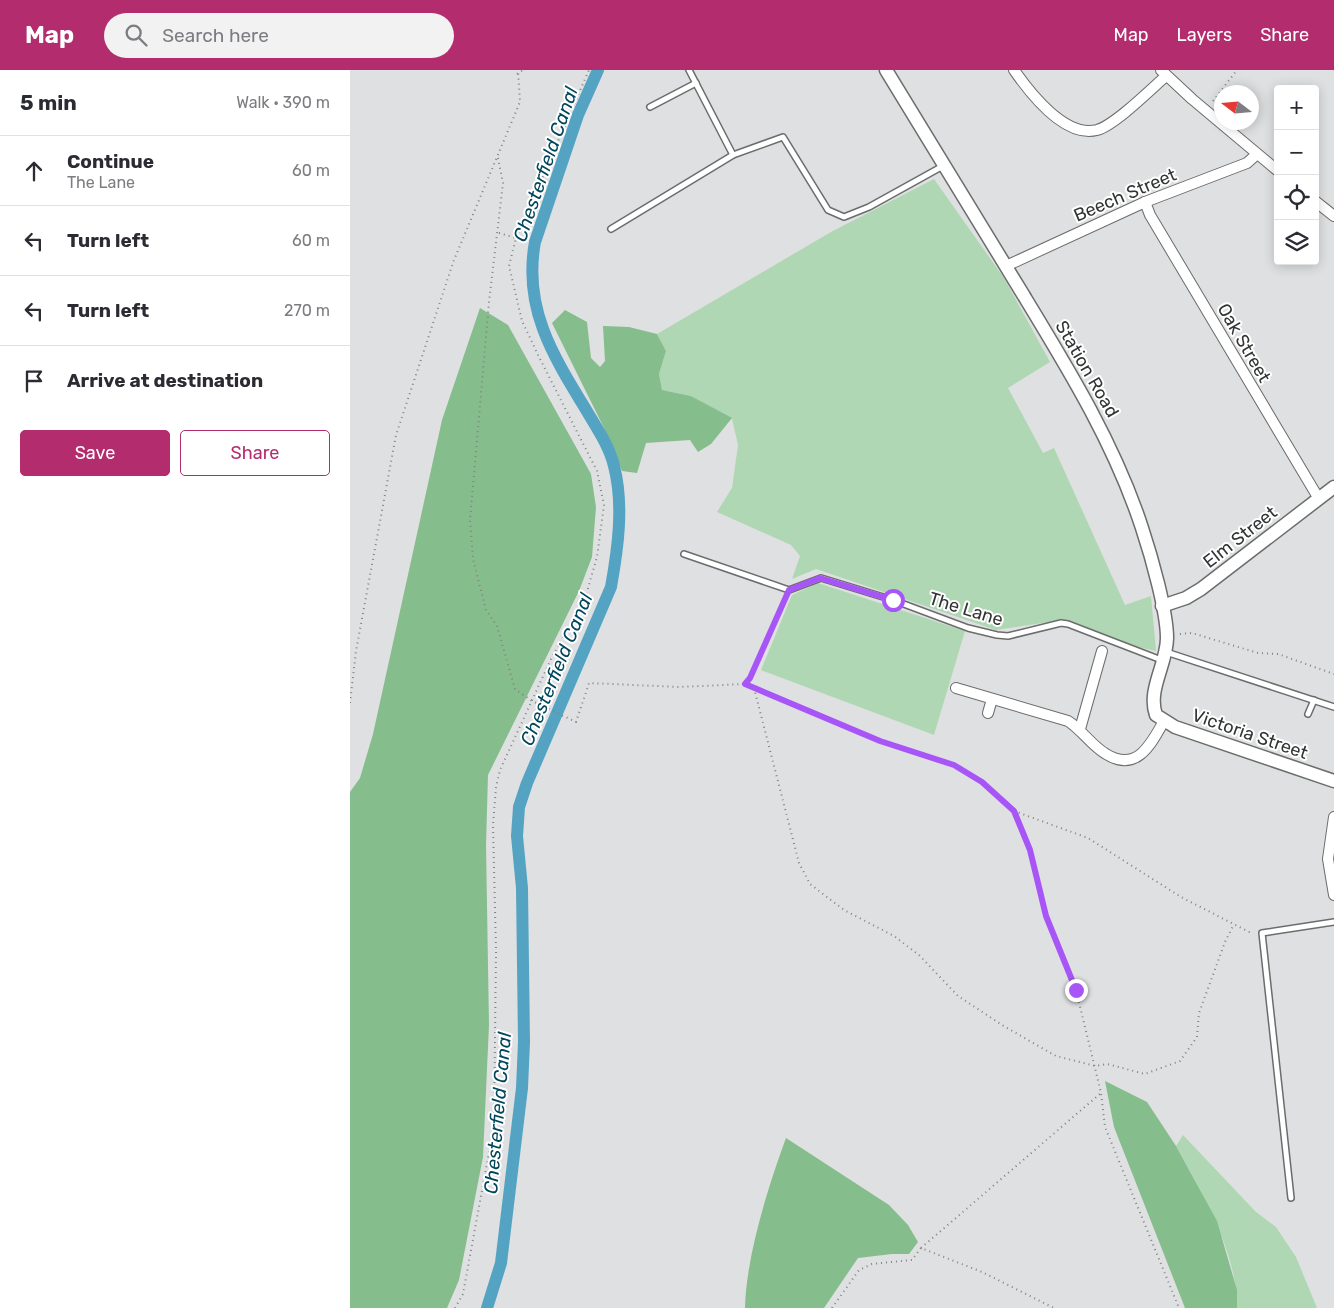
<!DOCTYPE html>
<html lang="en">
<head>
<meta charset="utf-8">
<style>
  body { margin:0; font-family:Rubik,sans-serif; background:#f2f2f3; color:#2b2b33 }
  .controls { position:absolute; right:15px; top:15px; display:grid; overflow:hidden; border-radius:5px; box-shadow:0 2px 12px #0003 }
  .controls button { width:45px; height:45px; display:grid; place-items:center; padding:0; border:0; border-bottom:1px solid #e1e1e2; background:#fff; color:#2b2b33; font:25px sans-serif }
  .compass { position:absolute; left:864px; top:15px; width:45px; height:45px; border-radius:50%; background:#fff; box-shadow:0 2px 12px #0003; rotate:286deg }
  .stop { position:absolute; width:15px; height:15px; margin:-11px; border:4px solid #a855f7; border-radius:50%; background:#fff }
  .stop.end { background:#a855f7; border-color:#fff; box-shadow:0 1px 5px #0008 }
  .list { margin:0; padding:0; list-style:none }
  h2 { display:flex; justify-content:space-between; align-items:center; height:65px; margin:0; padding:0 20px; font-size:21px }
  h2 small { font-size:16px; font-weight:400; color:#7c7c81 }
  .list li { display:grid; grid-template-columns:32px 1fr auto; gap:15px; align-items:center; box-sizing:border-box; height:70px; padding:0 20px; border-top:1px solid #e1e1e2 }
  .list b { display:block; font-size:19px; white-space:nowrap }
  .list p { margin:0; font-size:16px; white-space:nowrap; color:#7c7c81 }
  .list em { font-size:16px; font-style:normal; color:#7c7c81 }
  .actions { display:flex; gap:10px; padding:15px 20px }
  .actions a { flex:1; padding:11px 0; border:1px solid #b32c6e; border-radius:5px; text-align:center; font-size:18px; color:#b32c6e }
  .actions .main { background:#b32c6e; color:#fff }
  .icon { flex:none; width:28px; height:28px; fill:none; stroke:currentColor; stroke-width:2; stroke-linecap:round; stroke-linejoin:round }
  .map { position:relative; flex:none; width:984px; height:1238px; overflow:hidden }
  header { display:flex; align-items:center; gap:30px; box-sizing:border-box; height:70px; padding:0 25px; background:#b32c6e; color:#fff }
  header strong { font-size:24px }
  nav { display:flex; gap:28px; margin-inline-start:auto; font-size:18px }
  .search { width:350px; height:45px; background:#f2f2f3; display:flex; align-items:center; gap:12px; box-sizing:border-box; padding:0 18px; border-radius:28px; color:#7c7c81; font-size:19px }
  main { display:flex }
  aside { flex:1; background:#fff }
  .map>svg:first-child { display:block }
  .green { fill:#b0d7b4 }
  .forest { fill:#86bd8c }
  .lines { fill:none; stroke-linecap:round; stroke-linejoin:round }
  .canal { stroke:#55a3c3; stroke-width:12 }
  .service-casing { stroke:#6b6c6c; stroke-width:8 }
  .minor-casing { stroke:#6b6c6c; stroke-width:12 }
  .tertiary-casing { stroke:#6b6c6c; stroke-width:15 }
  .path { stroke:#828383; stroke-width:2; stroke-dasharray:1 4; stroke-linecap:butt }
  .service { stroke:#fff; stroke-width:5 }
  .minor { stroke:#fff; stroke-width:10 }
  .tertiary { stroke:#fff; stroke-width:12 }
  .route { stroke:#a855f7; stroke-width:6 }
  .labels { text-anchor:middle; stroke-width:4; stroke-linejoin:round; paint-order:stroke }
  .street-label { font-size:18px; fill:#333434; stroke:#fff }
  .water-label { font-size:19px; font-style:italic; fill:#00475d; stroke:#fff }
</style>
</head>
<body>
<header>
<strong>Map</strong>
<div class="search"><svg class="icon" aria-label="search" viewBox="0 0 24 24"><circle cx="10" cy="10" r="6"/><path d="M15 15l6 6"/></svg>Search here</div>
<nav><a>Map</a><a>Layers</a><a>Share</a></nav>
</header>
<main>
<aside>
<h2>5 min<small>Walk · 390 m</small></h2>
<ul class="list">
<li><svg class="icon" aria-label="ahead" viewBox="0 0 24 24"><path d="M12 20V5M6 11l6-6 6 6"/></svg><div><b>Continue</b><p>The Lane</p></div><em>60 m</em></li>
<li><svg class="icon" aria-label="left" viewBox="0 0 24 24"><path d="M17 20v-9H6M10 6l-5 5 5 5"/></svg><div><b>Turn left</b></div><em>60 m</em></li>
<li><svg class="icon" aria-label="left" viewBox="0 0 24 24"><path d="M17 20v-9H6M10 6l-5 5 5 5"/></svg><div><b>Turn left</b></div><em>270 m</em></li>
<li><svg class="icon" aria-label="arrive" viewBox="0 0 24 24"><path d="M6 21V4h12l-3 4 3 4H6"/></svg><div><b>Arrive at destination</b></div></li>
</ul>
<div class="actions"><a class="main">Save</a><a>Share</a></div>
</aside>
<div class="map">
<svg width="984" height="1238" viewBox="0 0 984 1238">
  <rect width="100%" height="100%" fill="#dfe0e1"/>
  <g class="green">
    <path d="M584,109L654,208L700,292L658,318L693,383L704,378L775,535L801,526L806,581L787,577L712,550L646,560L466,499L442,509L450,486L441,475L367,442L382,418L388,375L382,349L341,326L312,320L309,304L316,281L307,264L481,162Z"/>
    <path d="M468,513L615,561L584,665L411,600L442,525Z"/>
    <path d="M833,1065L906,1142L926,1157L946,1187L967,1238H887C887,1181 853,1125 826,1076Z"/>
  </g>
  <g class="forest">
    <path d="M130,238L158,255L241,404L246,437L242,487L229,521L138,705L136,775L139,955L133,1087L109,1210L97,1238H0V722L10,708L23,664L92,350Z"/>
    <path d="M215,240L237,252L241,288L250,297L255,291L253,256L279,257L307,264L316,281L309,304L312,320L341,326L382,348L361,374L348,382L340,370L296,373L287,403L272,401L254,358L202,253Z"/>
    <path d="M755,1011L797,1032L826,1076L867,1151L887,1220V1238H835L764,1057Z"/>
    <path d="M436,1068L539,1135L558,1155L568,1172L559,1184H542L508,1188L474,1238H395C396,1187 418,1117 436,1068Z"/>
  </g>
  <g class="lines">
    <path class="canal" d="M137,1238L151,1193L172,1018L174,972L172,818L167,766L169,737L177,713L261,517C268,478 274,435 264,396C259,375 246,357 235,338C202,284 173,237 185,172L228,45L248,0"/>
    <g class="service-casing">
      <g id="service">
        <path d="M339,0L383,85"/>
        <path d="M300,37L346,13"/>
        <path d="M261,159L383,85L433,67L478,140L494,147L519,137L593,96"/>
        <path d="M334,484L439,520L471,508L543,530L618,558L647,565L658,566L711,553L718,554L814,591"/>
        <path d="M816,582L984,637"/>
        <path d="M958,644L964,630"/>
        <path d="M941,1128L912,863L984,852"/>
      </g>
    </g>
    <g class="minor-casing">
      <g id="minor">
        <path d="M664,0C680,23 715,68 747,60C765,55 800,20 816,6"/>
        <path d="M811,0L842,29L928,101"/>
        <path d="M965,131L984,146"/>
        <path d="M795,132L800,145L969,429"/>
        <path d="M656,196L795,132L897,93L907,84"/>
        <path d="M606,618L718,651C732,660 742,676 756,684C787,703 801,674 814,651"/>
        <path d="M638,643L642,629"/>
        <path d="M730,659L752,581"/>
        <path d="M984,747L978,789L984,825"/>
      </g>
    </g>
    <g class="tertiary-casing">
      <g id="tertiary">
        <path d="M536,0C582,76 628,151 674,226C719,300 765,375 792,458C801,485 817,541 817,568C817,594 797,620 806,645L825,657L984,711"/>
        <path d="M812,536L836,528L851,519L984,417"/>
      </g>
    </g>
    <g class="path">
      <path d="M167,4L173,0"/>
      <path d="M863,31L887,0"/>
      <path d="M148,88L153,113L139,232L120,450L123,489L136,540L147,556L165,619L182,631L226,652L239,613L329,617L395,614L530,671L604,695L632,712L664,741L680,780L696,846L726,920L751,1023L755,1057L829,1238"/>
      <path d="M149,163L166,168"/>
      <path d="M830,564L842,563L908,583L928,584L984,604"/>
      <path d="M395,614L400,608L435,528"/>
      <path d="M404,618L449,793L460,814L494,840L544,866L569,885L608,926L652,955L706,986L745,996L757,994L795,1004L830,991L847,967L849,943L875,872L883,856"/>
      <path d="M0,633L6,581L46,365L104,190L170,32L168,0"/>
      <path d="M664,741L738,768L831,827L903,864"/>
      <path d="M571,1178L751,1023"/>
      <path d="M105,1238L113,1224L144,1055L146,881L143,755L146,717L150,700L201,589L236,525L247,487L254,435L247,401L189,287L172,251L159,196L166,168L239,0"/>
      <path d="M482,1238L509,1200L522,1194L562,1190L571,1178L632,1202L704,1238"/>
    </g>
    <use href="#service" class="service"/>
    <use href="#minor" class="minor"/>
    <use href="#tertiary" class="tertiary"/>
  </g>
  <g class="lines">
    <path class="route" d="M543,530L470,508L439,520L400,608L395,614L530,671L604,695L632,712L664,741L680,780L696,846L726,920"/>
  </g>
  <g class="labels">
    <g class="street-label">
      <text transform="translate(775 125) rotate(-23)" y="6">Beech Street</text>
      <text transform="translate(894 273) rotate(60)" y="6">Oak Street</text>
      <text transform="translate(737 299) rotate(60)" y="6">Station Road</text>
      <text transform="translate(890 467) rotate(-38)" y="6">Elm Street</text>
      <text transform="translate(616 539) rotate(17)" y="6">The Lane</text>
      <text transform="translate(900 664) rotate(19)" y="6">Victoria Street</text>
    </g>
    <g class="water-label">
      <text transform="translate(195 94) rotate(-71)" y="7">Chesterfield Canal</text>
      <text transform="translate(206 599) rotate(-68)" y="7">Chesterfield Canal</text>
      <text transform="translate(147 1043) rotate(-85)" y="7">Chesterfield Canal</text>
    </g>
  </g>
</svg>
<div class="controls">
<button>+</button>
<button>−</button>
<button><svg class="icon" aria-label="locate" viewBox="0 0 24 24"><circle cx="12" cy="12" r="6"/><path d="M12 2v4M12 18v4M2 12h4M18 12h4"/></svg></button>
<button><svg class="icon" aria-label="layers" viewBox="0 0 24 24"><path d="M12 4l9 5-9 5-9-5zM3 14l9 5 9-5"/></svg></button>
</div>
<svg class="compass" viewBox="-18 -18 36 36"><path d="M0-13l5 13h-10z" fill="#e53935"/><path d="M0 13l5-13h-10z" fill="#7c7c81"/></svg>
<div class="stop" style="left:543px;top:530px"></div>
<div class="stop end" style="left:726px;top:920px"></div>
</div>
</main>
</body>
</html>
